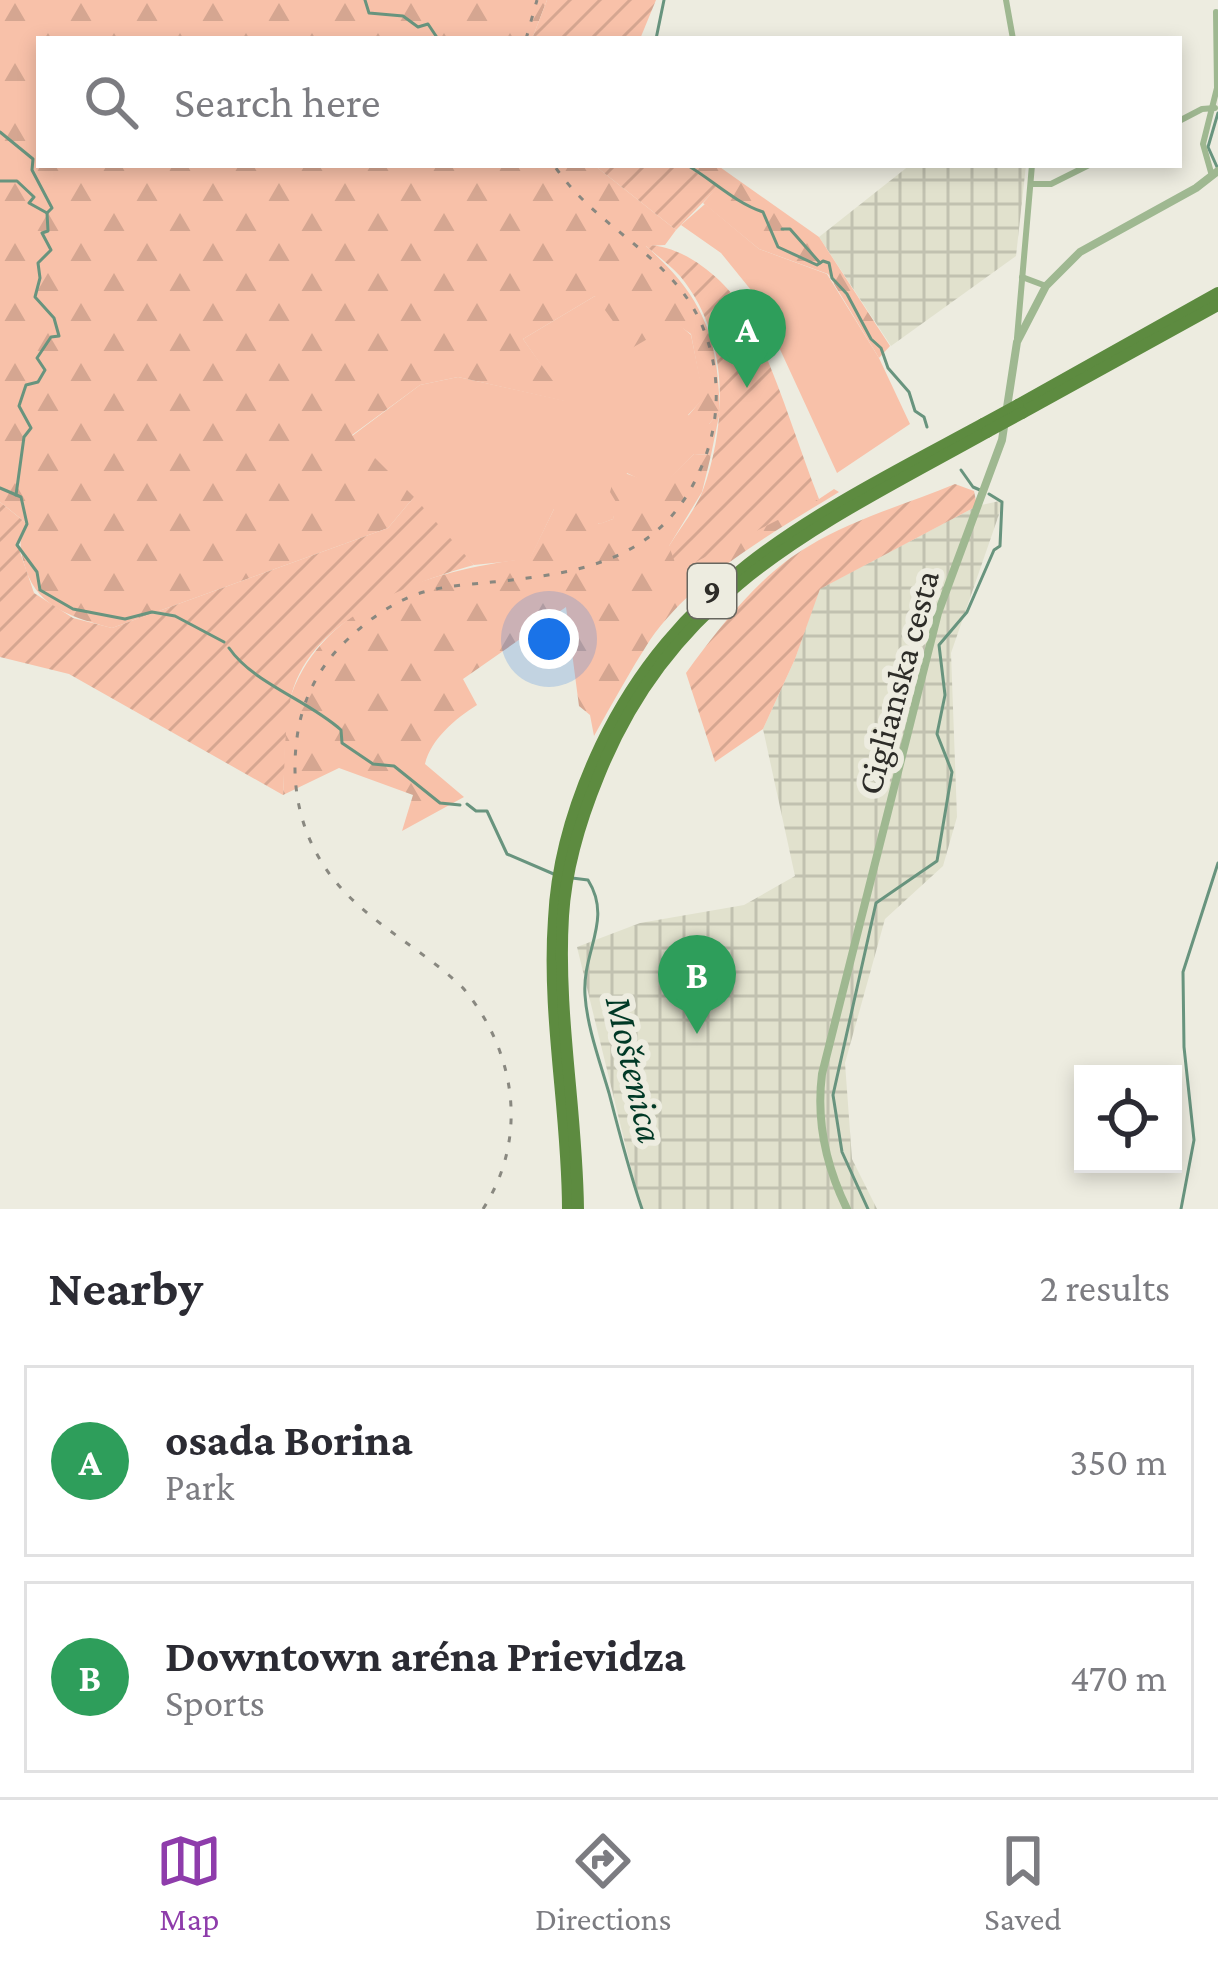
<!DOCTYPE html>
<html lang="en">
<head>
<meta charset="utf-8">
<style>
  body { margin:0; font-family:"Crimson Pro",serif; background:#f7f7f7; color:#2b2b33 }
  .controls { position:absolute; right:36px; bottom:36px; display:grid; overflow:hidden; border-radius:0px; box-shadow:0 6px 18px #0003 }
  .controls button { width:108px; height:108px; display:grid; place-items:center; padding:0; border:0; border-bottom:3px solid #e1e1e2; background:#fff; color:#2b2b33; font:60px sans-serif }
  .you { position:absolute; left:549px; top:639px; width:42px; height:42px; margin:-30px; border:9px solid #fff; border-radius:50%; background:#1a73e8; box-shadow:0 0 0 18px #1a73e833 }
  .badge { display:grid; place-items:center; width:78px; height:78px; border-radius:50%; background:#8e3cab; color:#fff; font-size:39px; font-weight:700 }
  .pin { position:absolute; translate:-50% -99px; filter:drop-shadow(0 3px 6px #0008) }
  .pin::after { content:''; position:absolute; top:63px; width:42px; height:36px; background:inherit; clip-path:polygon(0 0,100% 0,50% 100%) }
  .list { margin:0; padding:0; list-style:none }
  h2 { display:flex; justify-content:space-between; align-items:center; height:156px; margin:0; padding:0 48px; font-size:51px }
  h2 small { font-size:39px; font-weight:400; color:#7c7c81 }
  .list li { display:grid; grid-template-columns:78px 1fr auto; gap:36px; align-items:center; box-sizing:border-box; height:192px; margin:0 24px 24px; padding:0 24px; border:3px solid #e1e1e2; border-radius:0px }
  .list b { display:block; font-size:45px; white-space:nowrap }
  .list p { margin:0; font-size:39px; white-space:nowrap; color:#7c7c81 }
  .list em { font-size:39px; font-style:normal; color:#7c7c81 }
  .icon { flex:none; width:66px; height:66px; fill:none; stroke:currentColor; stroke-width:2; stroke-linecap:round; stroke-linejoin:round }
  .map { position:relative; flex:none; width:1218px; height:1209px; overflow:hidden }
  .search { position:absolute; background:#fff; box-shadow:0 6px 18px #0003; left:36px; right:36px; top:36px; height:132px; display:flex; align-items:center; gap:30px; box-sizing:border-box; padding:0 42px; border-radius:0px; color:#7c7c81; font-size:45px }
  .sheet { height:588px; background:#fff }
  nav { display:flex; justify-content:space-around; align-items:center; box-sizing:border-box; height:168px; border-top:3px solid #e1e1e2; background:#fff; font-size:33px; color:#7c7c81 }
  nav a { display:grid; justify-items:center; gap:6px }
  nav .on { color:#8e3cab }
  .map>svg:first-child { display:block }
  .industrial { fill:url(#industrial-grid) }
  .grass { fill:#f8c1a9 }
  .forest { fill:url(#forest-firs) }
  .garden { fill:url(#garden-furrows) }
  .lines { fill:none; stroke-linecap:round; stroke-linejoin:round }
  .stream { stroke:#68947e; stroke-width:3 }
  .minor { stroke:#9fb891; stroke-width:6 }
  .tertiary { stroke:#9fb891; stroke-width:8 }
  .primary { stroke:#5d8b40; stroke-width:12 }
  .rail { stroke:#898880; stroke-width:3; stroke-dasharray:6 12; stroke-linecap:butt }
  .primary-bridge { stroke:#5d8b40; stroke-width:12 }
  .labels { text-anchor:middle; stroke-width:12; stroke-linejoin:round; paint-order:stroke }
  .shield { fill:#edece0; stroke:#67665f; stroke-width:3 }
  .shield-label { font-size:33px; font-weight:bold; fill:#2d2c28 }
  .street-label { font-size:36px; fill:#2d2c28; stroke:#edece0 }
  .water-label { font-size:39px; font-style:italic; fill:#003926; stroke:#edece0 }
</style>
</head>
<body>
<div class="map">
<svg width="1218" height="1209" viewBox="0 0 1218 1209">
  <defs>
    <pattern id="industrial-grid" width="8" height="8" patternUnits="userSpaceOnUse" patternTransform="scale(3)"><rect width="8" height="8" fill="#e1e1cd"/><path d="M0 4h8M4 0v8" fill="none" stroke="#c1c1b0"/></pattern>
    <pattern id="forest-firs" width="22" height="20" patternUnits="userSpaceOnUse" patternTransform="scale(3)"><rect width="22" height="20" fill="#f8c1a9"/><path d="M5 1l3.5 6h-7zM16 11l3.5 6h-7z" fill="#d5a691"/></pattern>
    <pattern id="garden-furrows" width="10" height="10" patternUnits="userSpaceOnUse" patternTransform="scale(3)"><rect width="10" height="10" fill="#f8c1a9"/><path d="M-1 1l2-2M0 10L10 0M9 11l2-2" fill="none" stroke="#d5a691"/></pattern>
  </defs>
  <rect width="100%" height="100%" fill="#edece0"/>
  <g class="industrial">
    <path d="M910,165H1026L1016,256L891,346L819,237Z"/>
    <path d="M1004,500L951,653L957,817L943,866L885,919L845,1063L852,1159L877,1209H641L577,947L640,923L744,905L795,876L763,729L795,659L819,589L977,506Z"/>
  </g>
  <g class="grass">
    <path d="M705,204L759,249L827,274L879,358L910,424L837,473L755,295L721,253L681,225Z"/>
    <path d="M595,296L676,322L691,335L704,398L688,415L709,424L720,411L711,455L694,454L663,486H653L627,473L613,519L600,524L554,509L530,559L474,565L352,436L420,385L458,377L566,401L523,339Z"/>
  </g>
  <g class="forest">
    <path d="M0,0H547L532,39H39V165H594L676,230L665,245L646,246C703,297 718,335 720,411L709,424L692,425L688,416L703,398L691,334L675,323L632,348L595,296L523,339L568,402L458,377L420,385L352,435L414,497L388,528L112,628C75,618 39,609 26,570C20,550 18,542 25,522L0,502Z"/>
    <path d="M685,165H717L819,237L890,346L879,358L828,274L759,249L703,203L717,187Z"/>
    <path d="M694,454L711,455L702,492L669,546L819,499L834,489L839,492C774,532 694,576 650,640C630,671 612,704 594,736L590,715L579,706L566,607L463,679L477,705C455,719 431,739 425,764L464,797L402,831L413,795L339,768L283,795C285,764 282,723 292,693C328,598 440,569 530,558L554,509L574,499L599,524L613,519L616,502L610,492L616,470L662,486Z"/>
  </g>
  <g class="garden">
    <path d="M547,0H656L640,39H532Z"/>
    <path d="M594,165H685L718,187L676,230Z"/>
    <path d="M645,245C684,244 729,282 747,316C776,370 796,441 819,499L678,571L669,546C680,528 696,509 703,490C728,421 729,335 680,276C670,265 656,255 645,245Z"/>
    <path d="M955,484L974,491L977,506L820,589L795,659L763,729L715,762L686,673C719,628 760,574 809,546C853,519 907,504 955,484Z"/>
    <path d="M414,497L474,565C406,584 305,622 290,702C284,732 285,765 283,795L69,674L0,657V502L26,523L17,543L34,593L73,618L112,628L388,528Z"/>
  </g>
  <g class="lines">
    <g class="stream">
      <path d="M365,0L369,13L403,16L418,27L428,24L438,39"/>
      <path d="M656,39L664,0"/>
      <path d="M0,132L33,159L32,170L52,208L47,213L48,231L42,233L51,250L38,263L40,278L35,297L54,318L59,336L51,337L37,358L45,370L38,382L26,385L19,406L31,428L24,437L16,495"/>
      <path d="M687,165C714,181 734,202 763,212L778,247L817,265L823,261L829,263L832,278L847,294L871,339L881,348L888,368L909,392L915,411L924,417L927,427"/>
      <path d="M1217,167L1208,147L1218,113"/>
      <path d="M0,181H17L34,197L29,203L47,213"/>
      <path d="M782,229H790L820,263"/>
      <path d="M961,470L973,487L980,490"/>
      <path d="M0,488L21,497L27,524L17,545L37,572L40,590L73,609L125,619L152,612L175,616L224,642"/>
      <path d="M229,648C254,684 308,700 341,730L342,743L373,764L394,766L440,803L460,805"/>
      <path d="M467,804L476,811H487L507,854L556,875"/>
      <path d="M572,878L588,880C613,920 582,951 585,995C587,1027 600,1062 609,1093C619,1132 629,1171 642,1209"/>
      <path d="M868,1209L842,1152L833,1095L876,903L937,861L952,772L937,734L945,695L939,645L967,612L994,550L1000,546L1002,502L989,494"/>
      <path d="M1181,1209L1194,1140L1184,1047L1183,972L1218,863"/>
    </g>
    <g class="minor">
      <path d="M1006,0L1013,39"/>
      <path d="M1179,121L1202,109L1215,108"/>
      <path d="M1212,176L1203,144L1217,88L1216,12"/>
      <path d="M1031,184H1051L1089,165"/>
      <path d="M1022,277L1046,286"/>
      <path d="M1017,338L1032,165"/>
    </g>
    <path class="tertiary" d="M847,1209C826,1166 816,1121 822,1074L938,613L1002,440L1017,342L1046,286L1080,252L1196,188L1218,171"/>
    <g class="primary">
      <path d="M1018,405L1218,293"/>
      <path d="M1022,413L1218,305"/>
      <path d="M568,1209C568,1112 547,1016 554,919C557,857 575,800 601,745C682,575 826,509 983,424"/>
      <path d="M578,1209C577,1111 557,1014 563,916C566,867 580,821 599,775C674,588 822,524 987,432"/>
    </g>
    <g class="rail">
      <path d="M526,39L537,0"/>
      <path d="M483,1209C529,1138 516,1051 463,988C422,948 366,922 331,876C301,836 290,788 297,738C301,705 315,674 338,649C359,627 383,608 412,596C437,586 466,585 492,582C587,573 668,558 705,458C720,417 720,373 705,333C678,257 596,230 554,165"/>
    </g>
    <g class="primary-bridge">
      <path d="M983,424L1018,405"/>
      <path d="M987,432L1022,413"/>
    </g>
  </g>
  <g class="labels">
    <rect class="shield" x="688" y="564" width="48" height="54" rx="9"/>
    <g class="shield-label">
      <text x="712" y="603">9</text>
    </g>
    <g class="street-label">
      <text transform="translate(897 682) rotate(-75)" y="13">Ciglianska cesta</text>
    </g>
    <g class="water-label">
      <text transform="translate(636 1069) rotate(77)" y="14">Moštenica</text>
    </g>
  </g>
</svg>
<div class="controls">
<button><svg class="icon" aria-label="locate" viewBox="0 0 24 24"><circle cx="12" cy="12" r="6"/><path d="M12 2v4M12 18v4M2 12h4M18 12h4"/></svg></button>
</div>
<div class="you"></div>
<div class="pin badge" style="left:747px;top:388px;background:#2e9e5b">A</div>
<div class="pin badge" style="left:697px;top:1034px;background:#2e9e5b">B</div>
<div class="search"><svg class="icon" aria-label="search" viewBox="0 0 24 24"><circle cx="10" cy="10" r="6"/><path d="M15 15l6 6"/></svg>Search here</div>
</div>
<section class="sheet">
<h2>Nearby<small>2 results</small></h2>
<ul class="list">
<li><span class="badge" style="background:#2e9e5b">A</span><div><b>osada Borina</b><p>Park</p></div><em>350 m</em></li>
<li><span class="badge" style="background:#2e9e5b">B</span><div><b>Downtown aréna Prievidza</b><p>Sports</p></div><em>470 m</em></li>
</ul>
</section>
<nav>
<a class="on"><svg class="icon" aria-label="map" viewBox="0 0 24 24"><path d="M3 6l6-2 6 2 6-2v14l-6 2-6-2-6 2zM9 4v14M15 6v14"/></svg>Map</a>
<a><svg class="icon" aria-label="directions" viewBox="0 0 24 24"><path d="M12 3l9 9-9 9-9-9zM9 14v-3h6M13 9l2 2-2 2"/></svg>Directions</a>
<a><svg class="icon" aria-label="saved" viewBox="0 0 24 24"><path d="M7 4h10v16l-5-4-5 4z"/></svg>Saved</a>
</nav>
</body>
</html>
